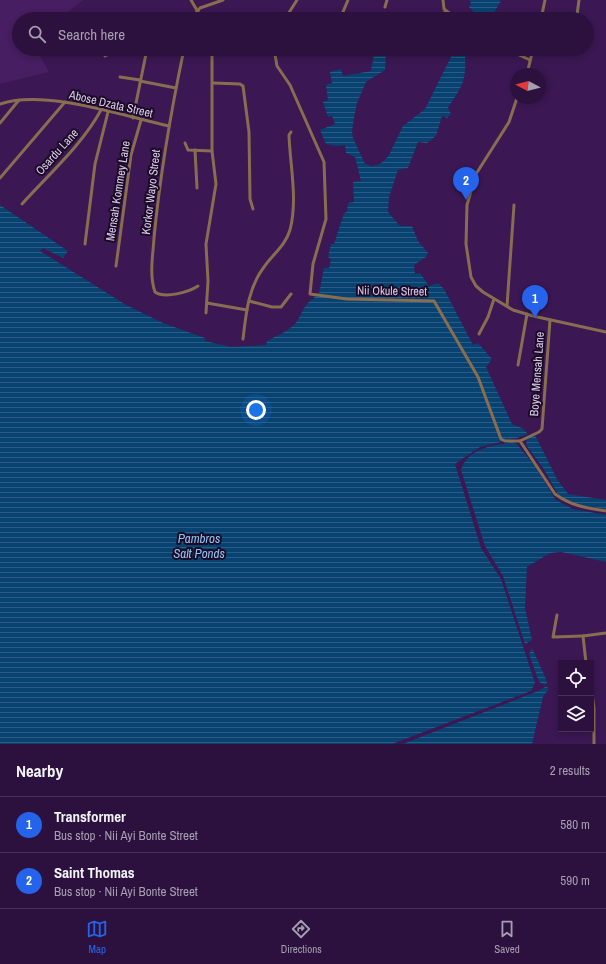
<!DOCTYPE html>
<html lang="en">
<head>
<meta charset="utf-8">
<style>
  body { margin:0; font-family:"Archivo Narrow",sans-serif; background:#381f49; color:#f1f3f6 }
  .controls { position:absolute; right:12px; bottom:12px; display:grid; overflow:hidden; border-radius:0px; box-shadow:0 2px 6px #0003 }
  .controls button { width:36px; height:36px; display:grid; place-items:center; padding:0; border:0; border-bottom:1px solid #483158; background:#2c113e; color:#f1f3f6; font:20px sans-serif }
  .compass { position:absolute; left:510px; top:68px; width:36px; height:36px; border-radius:50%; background:#2c113e; box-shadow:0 2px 6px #0003; rotate:277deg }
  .you { position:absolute; left:256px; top:410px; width:14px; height:14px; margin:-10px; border:3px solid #fff; border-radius:50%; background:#1a73e8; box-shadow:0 0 0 6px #1a73e833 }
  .badge { display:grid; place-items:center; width:26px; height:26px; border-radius:50%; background:#2563eb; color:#fff; font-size:13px; font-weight:700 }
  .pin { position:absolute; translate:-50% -33px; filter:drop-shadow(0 1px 2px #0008) }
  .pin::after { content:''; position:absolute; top:21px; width:14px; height:12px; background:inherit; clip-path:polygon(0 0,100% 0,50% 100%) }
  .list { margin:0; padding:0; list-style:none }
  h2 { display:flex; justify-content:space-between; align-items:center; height:52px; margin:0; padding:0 16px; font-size:17px }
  h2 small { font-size:13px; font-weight:400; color:#a69db0 }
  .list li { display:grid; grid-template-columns:26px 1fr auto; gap:12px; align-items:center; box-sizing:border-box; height:56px; padding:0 16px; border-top:1px solid #483158 }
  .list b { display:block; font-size:15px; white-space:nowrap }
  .list p { margin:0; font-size:13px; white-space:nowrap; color:#a69db0 }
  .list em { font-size:13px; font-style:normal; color:#a69db0 }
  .icon { flex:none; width:22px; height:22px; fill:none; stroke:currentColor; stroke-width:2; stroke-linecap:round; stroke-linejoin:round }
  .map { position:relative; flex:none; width:606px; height:744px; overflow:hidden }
  .search { position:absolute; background:#2c113e; box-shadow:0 2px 6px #0003; left:12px; right:12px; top:12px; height:44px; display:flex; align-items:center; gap:10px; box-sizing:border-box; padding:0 14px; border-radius:22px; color:#a69db0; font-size:15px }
  .sheet { height:164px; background:#2c113e }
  nav { display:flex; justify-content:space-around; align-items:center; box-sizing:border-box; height:56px; border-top:1px solid #483158; background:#2c113e; font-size:11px; color:#a69db0 }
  nav a { display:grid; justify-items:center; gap:2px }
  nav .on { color:#2563eb }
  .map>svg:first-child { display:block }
  .built { fill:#471e61 }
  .water { fill:url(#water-rules) }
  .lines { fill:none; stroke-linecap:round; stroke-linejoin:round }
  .street { stroke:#886d50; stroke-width:3 }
  .labels { text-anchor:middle; stroke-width:4; stroke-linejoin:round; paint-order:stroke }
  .street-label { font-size:12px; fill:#dcc9ed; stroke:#1b0c26 }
  .water-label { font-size:13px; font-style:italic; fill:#90c3f7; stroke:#1b0c26 }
</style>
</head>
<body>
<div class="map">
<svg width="606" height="744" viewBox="0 0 606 744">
  <defs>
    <pattern id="water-rules" width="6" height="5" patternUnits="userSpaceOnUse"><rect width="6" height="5" fill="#084270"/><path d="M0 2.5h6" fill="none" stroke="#2b5c85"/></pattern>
  </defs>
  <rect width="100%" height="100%" fill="#3b1753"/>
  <path class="built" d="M0,0H83L59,19H19V49H36L49,72L0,84Z"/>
  <g class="water">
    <path d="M469,0H499L501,1L490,19H472L473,11L469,7L471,2Z"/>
    <path d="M455,49H467C464,57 466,63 465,71C464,86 455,96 448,108L451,114L447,118L442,116L436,136L427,143L418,142L408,168L398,170L389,197L388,212L400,226H412L418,241L428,253L426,257L414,265L415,274L420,273L429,286L438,283L444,289L473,345L478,343L492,359L486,367L512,424L522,428L528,434L517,438L480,447L455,464L481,548L501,579L535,683L531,691L392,744H0V205L68,251L63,258L43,248L40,251L126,305L163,323L205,338V341L232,347L266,345L267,341C276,336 287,332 295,324C301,317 305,301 314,299V294H319L324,268H329L331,259L328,257L331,244H334L344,213L347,212L348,203L354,202L353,182L361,181L355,157L346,153L345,145L337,146L326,144L320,130L335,124L332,116L328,117L323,102L328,100L326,85L332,83L330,72L341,69L343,76L371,71L374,54L386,52L385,70L366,82L357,103L354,118L352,131L353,138L365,164L372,166L378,165L384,161L389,155L403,126L425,109Z"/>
    <path d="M535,435L557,479L568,494L606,500V509L577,505L559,496L543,468L526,445L527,438Z"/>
    <path d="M511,442L516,443L534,465L556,500L573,509L606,515V562L561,552L550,553L527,567L525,608L532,640L525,644L503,576L485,546L461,470C468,448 492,446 511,442Z"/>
    <path d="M532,648L546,679L547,683L545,685L539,682L529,654Z"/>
    <path d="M547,686L548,690L543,697L532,744H403L538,691Z"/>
  </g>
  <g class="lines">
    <g class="street">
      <path d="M191,0L202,19"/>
      <path d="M443,0L444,9L457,19"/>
      <path d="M385,7L387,0"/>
      <path d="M191,19L200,8L223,0"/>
      <path d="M285,19L297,0"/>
      <path d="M340,19L348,0"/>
      <path d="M424,19L447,12"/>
      <path d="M541,19L545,0"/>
      <path d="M571,19L572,16L577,15L579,0"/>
      <path d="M184,49C171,111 160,175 154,238C153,255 149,275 155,292C165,299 189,292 198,286"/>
      <path d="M274,49L277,66L290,85L324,162L326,219L313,264L310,294L347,299L434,301L478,377L501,439L505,441H520L555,494C571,506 587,508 606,511"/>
      <path d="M346,49L347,52"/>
      <path d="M506,49L530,60"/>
      <path d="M212,50L274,52"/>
      <path d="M105,56L115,51L116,49"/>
      <path d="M527,74L533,49"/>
      <path d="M120,77L140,80"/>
      <path d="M140,81L176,88"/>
      <path d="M213,83L240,84L243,86L249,132L250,199L253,209"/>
      <path d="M517,98L509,122L476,174L467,205L466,244L471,277L476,286L483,292L513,310L533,316L606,332"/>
      <path d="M0,104C46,89 123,116 169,126"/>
      <path d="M133,118L147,49"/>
      <path d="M0,123L19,100"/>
      <path d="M185,143L188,150L212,151"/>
      <path d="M195,150L197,188"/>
      <path d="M0,178L65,102"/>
      <path d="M22,204C49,174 82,145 101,110"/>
      <path d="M85,244L95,164L108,112"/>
      <path d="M116,266L131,155L141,120"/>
      <path d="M249,301L272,307H281L291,294"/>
      <path d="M207,303L247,310"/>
      <path d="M507,306L514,205"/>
      <path d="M206,313L208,281L206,244L216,184L212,151V49"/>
      <path d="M479,334L488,317L494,299"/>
      <path d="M243,339C246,314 248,288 264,267C273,254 285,246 290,230C298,199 290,166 289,135L291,132"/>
      <path d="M518,365L527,314"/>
      <path d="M520,441L539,432L542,429L550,320"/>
      <path d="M557,615L553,637L583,636"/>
      <path d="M586,663L583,636L606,633"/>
      <path d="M591,686L594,708V744"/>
    </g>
  </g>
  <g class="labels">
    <g class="street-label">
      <text transform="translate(111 104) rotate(13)" y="4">Abose Dzata Street</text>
      <text transform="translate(57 152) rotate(-48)" y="4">Osardu Lane</text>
      <text transform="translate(118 191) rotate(-81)" y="4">Mensah Kommey Lane</text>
      <text transform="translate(151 192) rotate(-83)" y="4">Korkor Wayo Street</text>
      <text transform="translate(392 291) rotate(1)" y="4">Nii Okule Street</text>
      <text transform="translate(537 374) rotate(-86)" y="4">Boye Mensah Lane</text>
    </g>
    <g class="water-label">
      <text x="199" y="543">Pambros<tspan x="199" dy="15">Salt Ponds</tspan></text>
    </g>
  </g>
</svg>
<div class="controls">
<button><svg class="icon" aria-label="locate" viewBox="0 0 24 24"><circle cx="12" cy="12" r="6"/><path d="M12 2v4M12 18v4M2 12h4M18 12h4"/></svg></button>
<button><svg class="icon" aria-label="layers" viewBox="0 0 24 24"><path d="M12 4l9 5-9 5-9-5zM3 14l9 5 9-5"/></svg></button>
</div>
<svg class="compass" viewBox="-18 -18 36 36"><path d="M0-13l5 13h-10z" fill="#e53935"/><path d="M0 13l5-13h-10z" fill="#a69db0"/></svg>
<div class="you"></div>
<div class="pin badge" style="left:535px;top:318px">1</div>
<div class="pin badge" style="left:466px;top:200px">2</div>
<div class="search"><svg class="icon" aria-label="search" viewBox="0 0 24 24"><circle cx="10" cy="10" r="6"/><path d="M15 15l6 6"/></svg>Search here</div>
</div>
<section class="sheet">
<h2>Nearby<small>2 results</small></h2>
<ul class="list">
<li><span class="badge">1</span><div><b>Transformer</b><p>Bus stop · Nii Ayi Bonte Street</p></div><em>580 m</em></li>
<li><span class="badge">2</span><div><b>Saint Thomas</b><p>Bus stop · Nii Ayi Bonte Street</p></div><em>590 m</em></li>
</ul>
</section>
<nav>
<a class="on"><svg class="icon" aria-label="map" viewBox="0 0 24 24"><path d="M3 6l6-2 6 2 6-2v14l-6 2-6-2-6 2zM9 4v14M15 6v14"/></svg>Map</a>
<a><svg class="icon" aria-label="directions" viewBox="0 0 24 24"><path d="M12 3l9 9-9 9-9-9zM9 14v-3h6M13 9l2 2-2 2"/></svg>Directions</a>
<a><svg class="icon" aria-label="saved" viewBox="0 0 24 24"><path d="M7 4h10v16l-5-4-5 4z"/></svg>Saved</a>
</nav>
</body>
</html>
